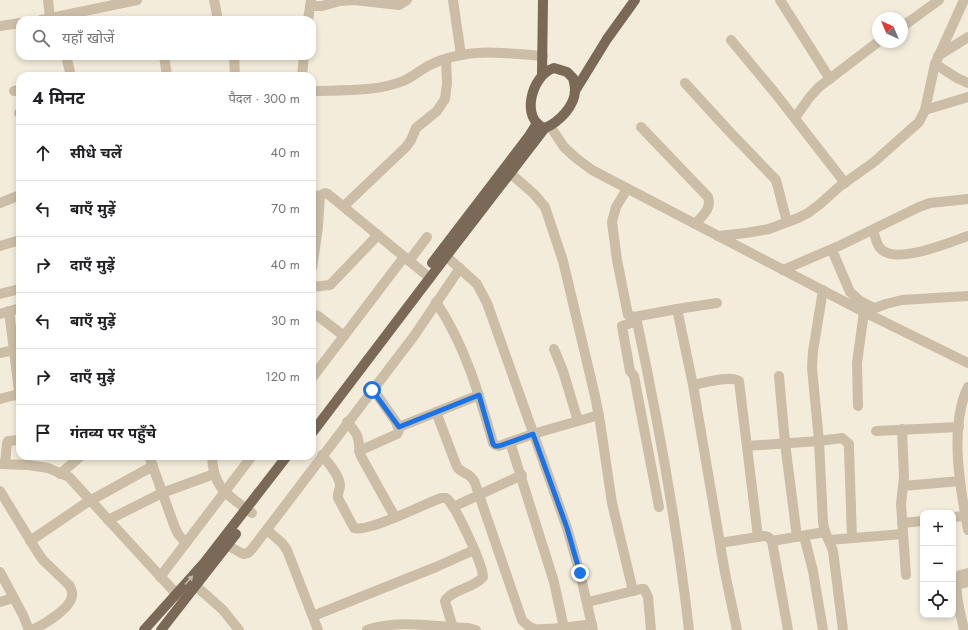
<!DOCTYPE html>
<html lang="hi">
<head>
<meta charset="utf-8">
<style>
  body { margin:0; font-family:Jost,"Noto Sans Devanagari",sans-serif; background:#f6f6f6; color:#202124 }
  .controls { position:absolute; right:12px; bottom:12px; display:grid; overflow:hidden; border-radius:8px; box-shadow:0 2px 6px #0003 }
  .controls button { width:36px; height:36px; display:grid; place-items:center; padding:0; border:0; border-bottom:1px solid #e0e0e0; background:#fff; color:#202124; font:20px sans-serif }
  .compass { position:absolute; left:872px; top:12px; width:36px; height:36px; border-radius:50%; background:#fff; box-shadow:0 2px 6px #0003; rotate:316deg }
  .stop { position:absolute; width:12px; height:12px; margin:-9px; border:3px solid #1a73e8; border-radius:50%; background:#fff }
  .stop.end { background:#1a73e8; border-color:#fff; box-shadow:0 1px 4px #0008 }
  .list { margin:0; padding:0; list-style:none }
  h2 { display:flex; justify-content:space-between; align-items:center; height:52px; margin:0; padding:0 16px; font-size:17px }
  h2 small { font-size:13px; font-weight:400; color:#757577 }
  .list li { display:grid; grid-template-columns:26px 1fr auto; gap:12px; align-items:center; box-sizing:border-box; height:56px; padding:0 16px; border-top:1px solid #e0e0e0 }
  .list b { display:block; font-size:15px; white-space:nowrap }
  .list em { font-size:13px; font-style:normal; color:#757577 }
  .icon { flex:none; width:22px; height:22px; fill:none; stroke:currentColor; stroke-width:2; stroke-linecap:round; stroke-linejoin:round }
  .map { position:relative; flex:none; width:968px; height:630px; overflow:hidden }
  .search { position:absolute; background:#fff; box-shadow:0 2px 6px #0003; left:16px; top:16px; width:300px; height:44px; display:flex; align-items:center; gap:10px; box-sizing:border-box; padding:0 14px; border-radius:12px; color:#757577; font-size:15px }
  .panel { position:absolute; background:#fff; box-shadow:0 2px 6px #0003; left:16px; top:72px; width:300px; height:388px; border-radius:12px }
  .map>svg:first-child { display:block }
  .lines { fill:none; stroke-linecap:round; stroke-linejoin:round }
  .minor { stroke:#ccbea6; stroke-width:10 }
  .major { stroke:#7b6958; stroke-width:10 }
  .oneway { fill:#c1b6a7 }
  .route { stroke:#1a73e8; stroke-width:5 }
</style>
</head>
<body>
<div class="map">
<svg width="968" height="630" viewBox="0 0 968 630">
  <rect width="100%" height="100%" fill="#f3ecdb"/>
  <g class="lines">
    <g class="minor">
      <path d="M48,0L50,18"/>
      <path d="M214,0L218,20"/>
      <path d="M453,0L461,55"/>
      <path d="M780,0L830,79"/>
      <path d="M310,6H322L340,1L354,0L399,5L407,0"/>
      <path d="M41,20L137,0"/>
      <path d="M308,20L311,0"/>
      <path d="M0,26L20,23"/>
      <path d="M902,27L939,0"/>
      <path d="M731,40L775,93L845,183"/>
      <path d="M66,56L71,76"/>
      <path d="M164,56L167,76"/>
      <path d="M234,56L235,76"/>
      <path d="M938,56L968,37"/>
      <path d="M935,64L957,78L968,83"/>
      <path d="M302,76L304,56"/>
      <path d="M685,83L728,130L776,180L787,222"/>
      <path d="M14,91L20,90"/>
      <path d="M312,91C340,90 377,92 403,81C413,77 421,69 432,64C440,60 451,57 461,55C487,50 516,54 543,56"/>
      <path d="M925,110L968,97"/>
      <path d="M19,113H20"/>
      <path d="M795,118L809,98L819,87L878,42"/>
      <path d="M550,126L564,147L576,158L592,170L864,312L968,363"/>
      <path d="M641,127L708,197C712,209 702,216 695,224"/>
      <path d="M510,173L534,194L545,207L563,261L595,396L600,422L612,503L633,591"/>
      <path d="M627,189L616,207L612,222L617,260L628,315L634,317L677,309L717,303"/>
      <path d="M312,195L320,196L325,193L328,194L430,278"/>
      <path d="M0,203L20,195"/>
      <path d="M344,206L406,147L411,140L416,128L437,111L445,99L447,83L446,59"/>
      <path d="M873,230C875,236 876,243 880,248C895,266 950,242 968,236"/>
      <path d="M718,236L746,233L769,229L798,218L808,213L820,204L839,187L874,162L919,122L925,110L935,64L964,0"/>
      <path d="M0,246L20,240"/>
      <path d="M832,250L850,292L860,301L874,308"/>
      <path d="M446,256L477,284L487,303L567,528L580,573L593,630"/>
      <path d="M409,261L427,237"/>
      <path d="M312,268L318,227L320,196"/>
      <path d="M783,270L841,245L919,207L930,203L968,199"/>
      <path d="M312,287L330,285L378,235"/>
      <path d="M823,290L813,351L812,368L819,441L823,522C824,533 830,542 833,551L843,630"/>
      <path d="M0,294L20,289"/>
      <path d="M436,302C465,345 479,394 493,443L495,445L499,446L533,434L599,415"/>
      <path d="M677,309L693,385L725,573L737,630"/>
      <path d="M9,311L20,399"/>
      <path d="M0,314L20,308"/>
      <path d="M312,314L318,316L344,336"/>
      <path d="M636,317C658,420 677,525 689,630"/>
      <path d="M637,321L622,326L630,371L634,376L659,507"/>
      <path d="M554,349L563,371L578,421"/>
      <path d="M0,353L14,350"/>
      <path d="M779,376L785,443L797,537"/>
      <path d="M312,378L404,257"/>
      <path d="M693,385C704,383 729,375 739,381L758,537"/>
      <path d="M968,387C949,426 960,488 968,530"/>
      <path d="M0,399L19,394"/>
      <path d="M858,406L857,363L864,312L886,304L902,300L968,296"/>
      <path d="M436,412L457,467C463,475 469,471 475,483L522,620C526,624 529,628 535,629C547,630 578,626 592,624"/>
      <path d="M347,422C351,427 357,432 358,439C360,445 358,451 362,458L395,517"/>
      <path d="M399,427L479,395"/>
      <path d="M902,429L904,477L901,504L906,575"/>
      <path d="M876,431L959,427"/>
      <path d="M510,442L554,582L564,628"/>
      <path d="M747,446L819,441L842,438L849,444V449L852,538"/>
      <path d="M359,451L397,434L399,430L396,422L373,389"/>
      <path d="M322,455C328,463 340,475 340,486C340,490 337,493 338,498L354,528C368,533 424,504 441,498H446C455,504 483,565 483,577C473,589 452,589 445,601L453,628"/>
      <path d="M149,456L174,525L178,534L186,543"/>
      <path d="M212,456C213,489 228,495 252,513"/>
      <path d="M0,464L28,465L48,468L69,477L182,600"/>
      <path d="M5,464L7,443L8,441L20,440"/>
      <path d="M60,474L81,456"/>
      <path d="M903,486L960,481"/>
      <path d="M0,491L38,553L43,560L70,586C70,587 72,591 72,592C75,607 43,625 32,630"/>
      <path d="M453,507L522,475"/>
      <path d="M953,517L965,516"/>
      <path d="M108,520L162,493L214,474"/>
      <path d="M902,523L923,521"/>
      <path d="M267,530L282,543L287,550L318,630"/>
      <path d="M804,536L813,571L823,630"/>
      <path d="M829,540L903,534"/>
      <path d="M30,541L86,503L153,466"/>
      <path d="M772,541L825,532"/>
      <path d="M720,543L764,536C768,536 770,538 772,541L788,630"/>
      <path d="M227,545L243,554L248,553L252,549L414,336L460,268"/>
      <path d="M0,572L23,615L29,630"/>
      <path d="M160,577L252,456"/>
      <path d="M956,585L968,582"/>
      <path d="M196,586L223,610L239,630"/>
      <path d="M0,602L13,598"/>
      <path d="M588,602L641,589H644L648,597L651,630"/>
      <path d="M313,616L436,567L474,550"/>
      <path d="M367,630C398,619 436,627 468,628L476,630"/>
      <path d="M964,630C962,618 951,585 960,575L968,573"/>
    </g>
    <g class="major">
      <path d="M554,68L567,72L573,78C574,82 575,86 575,90C575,106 559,122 545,128C520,120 531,75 554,68Z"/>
      <path d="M542,75L543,0"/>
      <path d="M575,91L607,39L635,0"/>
      <path d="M432,263L529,136L537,123"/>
      <path d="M312,433L451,250L545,128"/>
      <path d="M144,630L204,563L287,456"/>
      <path d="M161,630L236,534"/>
    </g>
  </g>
  <defs><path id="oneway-solid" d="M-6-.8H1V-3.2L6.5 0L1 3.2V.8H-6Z"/></defs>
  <use class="oneway" href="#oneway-solid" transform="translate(189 580) rotate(-48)"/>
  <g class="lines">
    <path class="route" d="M372,390L399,427L479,395L493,444L495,446H499L533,434L567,528L580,573"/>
  </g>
</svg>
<div class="controls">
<button>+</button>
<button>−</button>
<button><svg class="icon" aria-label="locate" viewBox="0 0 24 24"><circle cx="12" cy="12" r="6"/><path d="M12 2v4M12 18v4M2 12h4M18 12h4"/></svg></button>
</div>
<svg class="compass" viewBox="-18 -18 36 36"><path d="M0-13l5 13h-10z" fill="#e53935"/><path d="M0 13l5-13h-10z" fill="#757577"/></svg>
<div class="stop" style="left:372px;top:390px"></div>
<div class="stop end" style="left:580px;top:573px"></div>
<div class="search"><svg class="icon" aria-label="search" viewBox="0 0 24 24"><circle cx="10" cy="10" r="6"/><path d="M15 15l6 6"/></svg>यहाँ खोजें</div>
<section class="panel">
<h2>4 मिनट<small>पैदल · 300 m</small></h2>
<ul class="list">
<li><svg class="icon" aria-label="ahead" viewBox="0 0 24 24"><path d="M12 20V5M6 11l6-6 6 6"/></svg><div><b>सीधे चलें</b></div><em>40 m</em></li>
<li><svg class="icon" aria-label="left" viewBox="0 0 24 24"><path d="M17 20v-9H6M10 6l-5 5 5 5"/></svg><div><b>बाएँ मुड़ें</b></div><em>70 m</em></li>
<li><svg class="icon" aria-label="right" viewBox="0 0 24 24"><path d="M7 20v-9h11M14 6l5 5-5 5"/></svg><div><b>दाएँ मुड़ें</b></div><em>40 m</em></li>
<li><svg class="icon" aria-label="left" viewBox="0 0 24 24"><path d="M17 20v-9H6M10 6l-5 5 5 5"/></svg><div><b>बाएँ मुड़ें</b></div><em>30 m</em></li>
<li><svg class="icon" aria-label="right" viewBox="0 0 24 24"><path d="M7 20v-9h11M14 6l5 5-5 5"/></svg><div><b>दाएँ मुड़ें</b></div><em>120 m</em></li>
<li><svg class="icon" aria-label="arrive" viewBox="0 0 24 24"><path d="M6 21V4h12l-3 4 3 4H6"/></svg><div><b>गंतव्य पर पहुँचे</b></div></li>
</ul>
</section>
</div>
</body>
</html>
